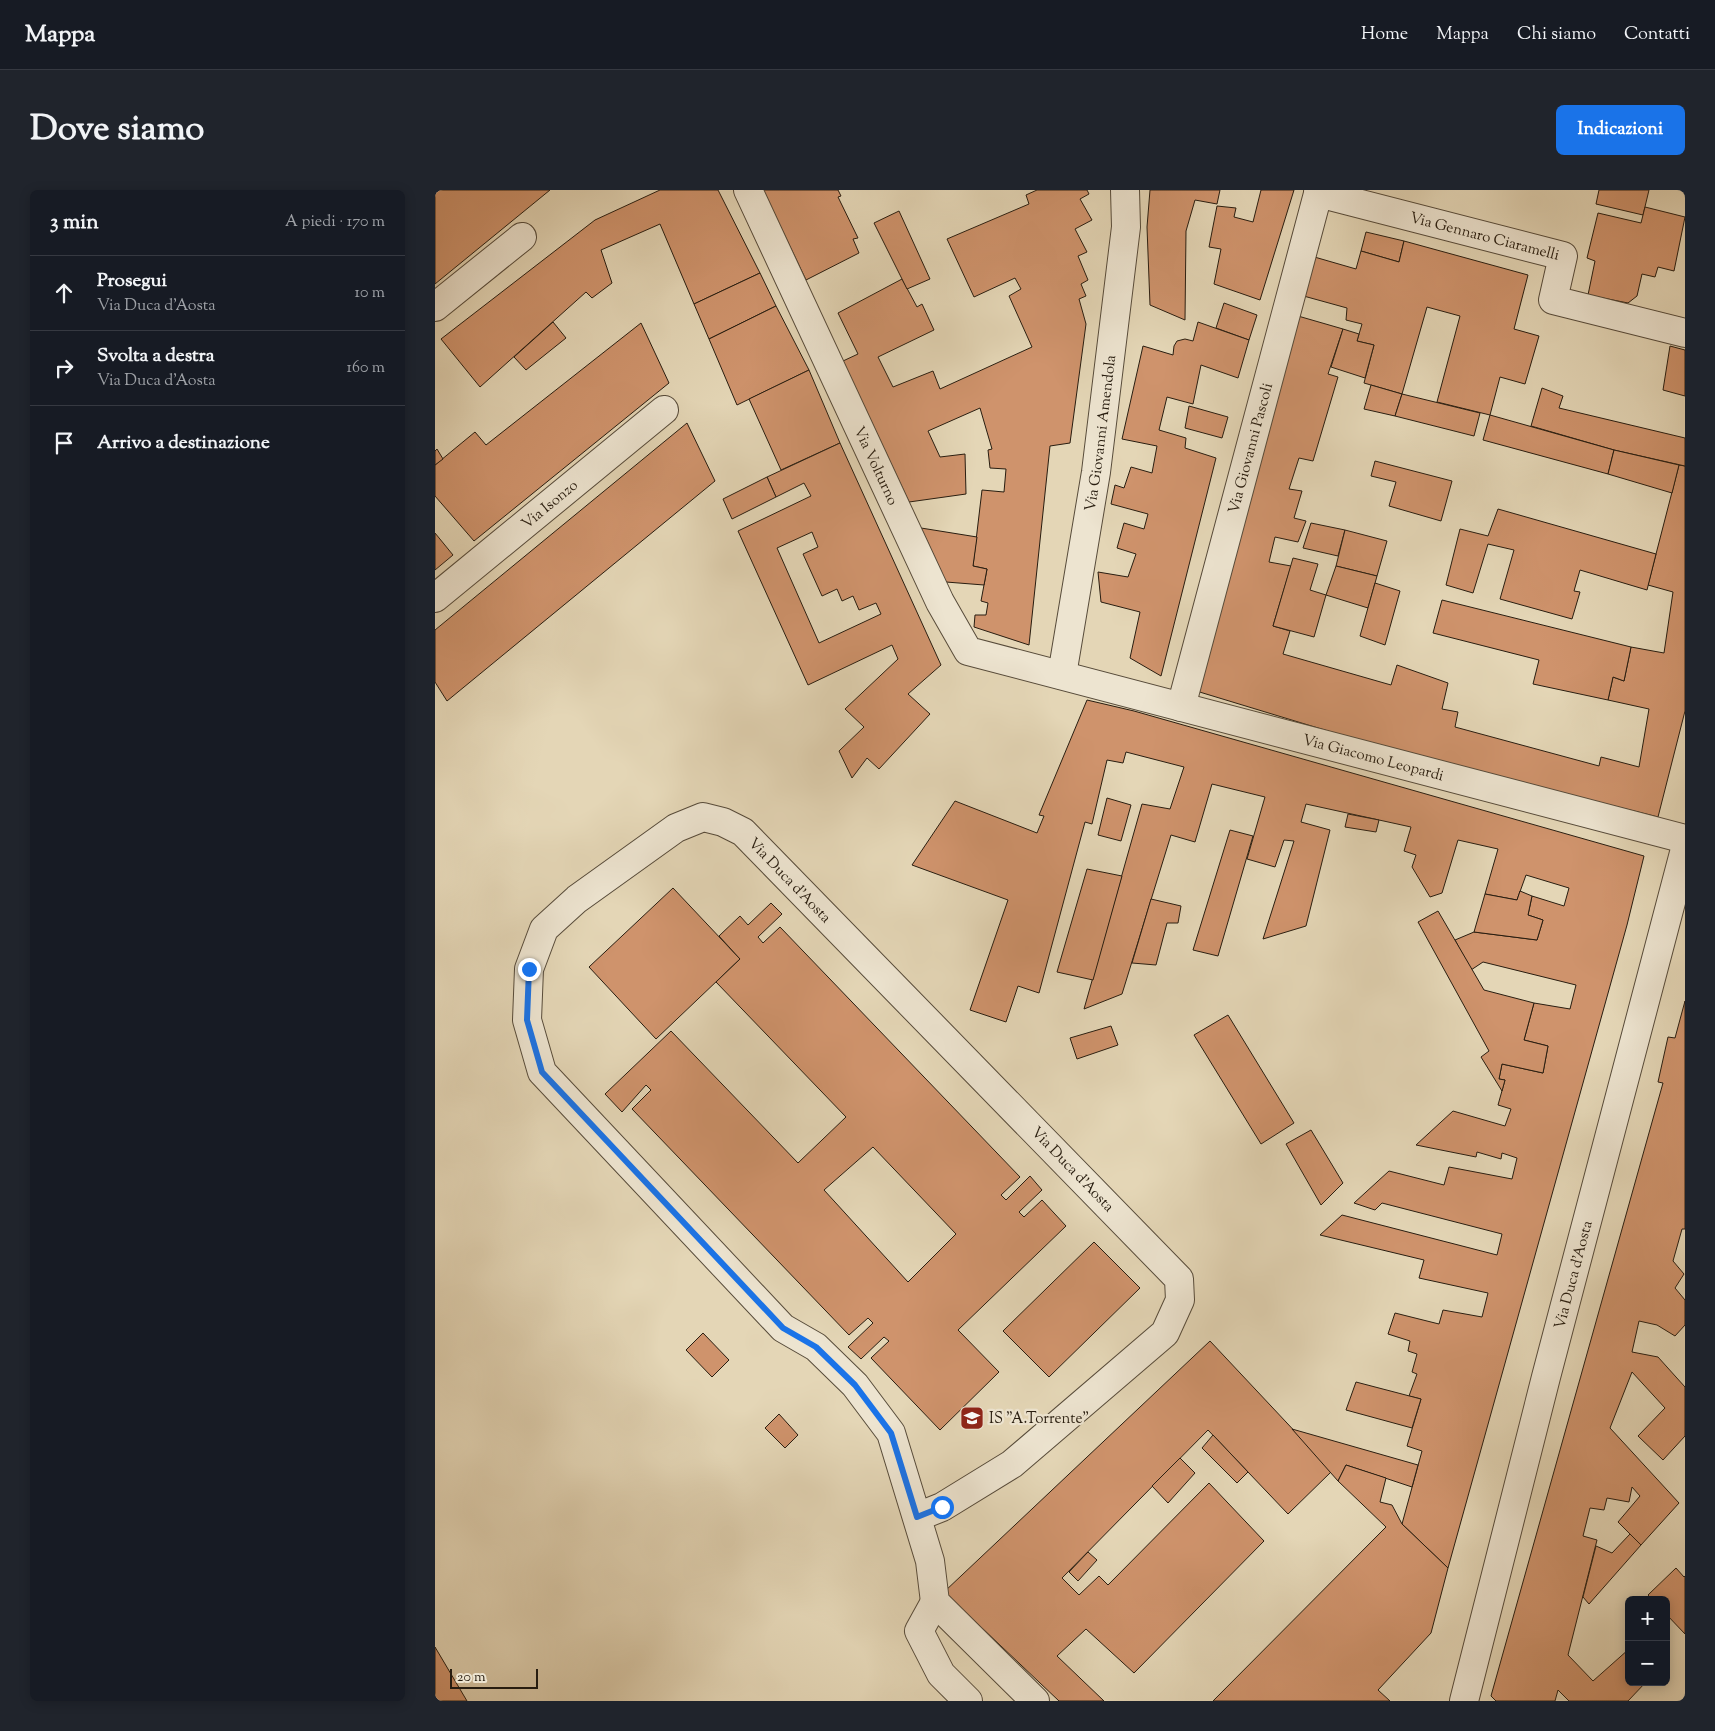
<!DOCTYPE html>
<html lang="it">
<head>
<meta charset="utf-8">
<style>
  body { margin:0; font-family:"Sorts Mill Goudy",serif; background:#20242c; color:#f1f3f6 }
  .controls { position:absolute; right:15px; bottom:15px; display:grid; overflow:hidden; border-radius:8px; box-shadow:0 2px 12px #0003 }
  .controls button { width:45px; height:45px; display:grid; place-items:center; padding:0; border:0; border-bottom:1px solid #363941; background:#171b24; color:#f1f3f6; font:25px sans-serif }
  .scale { position:absolute; left:15px; bottom:12px; width:88px; box-sizing:border-box; padding-left:5px; border:2px solid #281d10; border-top:0; font-size:14px; line-height:18px; white-space:nowrap; color:#281d10; -webkit-text-stroke:4px #ede4d0; paint-order:stroke }
  .stop { position:absolute; width:15px; height:15px; margin:-11px; border:4px solid #1a73e8; border-radius:50%; background:#fff }
  .stop.end { background:#1a73e8; border-color:#fff; box-shadow:0 1px 5px #0008 }
  .list { margin:0; padding:0; list-style:none }
  h2 { display:flex; justify-content:space-between; align-items:center; height:65px; margin:0; padding:0 20px; font-size:21px }
  h2 small { font-size:16px; font-weight:400; color:#9ea1a6 }
  .list li { display:grid; grid-template-columns:32px 1fr auto; gap:15px; align-items:center; box-sizing:border-box; height:75px; padding:0 20px; border-top:1px solid #363941 }
  .list b { display:block; font-size:19px; white-space:nowrap }
  .list p { margin:0; font-size:16px; white-space:nowrap; color:#9ea1a6 }
  .list em { font-size:16px; font-style:normal; color:#9ea1a6 }
  .icon { flex:none; width:28px; height:28px; fill:none; stroke:currentColor; stroke-width:2; stroke-linecap:round; stroke-linejoin:round }
  .map { position:relative; flex:none; width:1250px; height:1511px; overflow:hidden; border-radius:8px }
  header { display:flex; align-items:center; gap:30px; box-sizing:border-box; height:70px; padding:0 25px; background:#171b24; border-bottom:1px solid #363941 }
  header strong { font-size:24px }
  nav { display:flex; gap:28px; margin-inline-start:auto; font-size:18px }
  .intro { display:flex; align-items:center; justify-content:space-between; box-sizing:border-box; height:120px; padding:0 30px }
  h1 { margin:0; font-size:35px }
  .button { padding:12px 22px; border-radius:8px; background:#1a73e8; color:#fff; font-size:18px; font-weight:700 }
  main { display:flex; gap:30px; padding:0 30px }
  aside { flex:1; background:#171b24; border-radius:8px; box-shadow:0 2px 12px #0003 }
  .map>svg:first-child { display:block }
  .building { fill:#cf936c; stroke:#281d10; fill-rule:evenodd }
  .lines { fill:none; stroke-linecap:round; stroke-linejoin:round }
  .minor-casing { stroke:#574b3a; stroke-width:30 }
  .minor { stroke:#ede4d0; stroke-width:28 }
  .route { stroke:#1a73e8; stroke-width:6 }
  .labels { text-anchor:middle; stroke-width:4.5; stroke-linejoin:round; paint-order:stroke }
  .street-label { font-size:15px; fill:#281d10; stroke:#ede4d0 }
  .poi-label { font-size:15px; fill:#281d10; stroke:#ede4d0; text-anchor:start }
</style>
</head>
<body>
<header>
<strong>Mappa</strong>
<nav><a>Home</a><a>Mappa</a><a>Chi siamo</a><a>Contatti</a></nav>
</header>
<div class="intro"><h1>Dove siamo</h1><a class="button">Indicazioni</a></div>
<main>
<aside>
<h2>3 min<small>A piedi · 170 m</small></h2>
<ul class="list">
<li><svg class="icon" aria-label="ahead" viewBox="0 0 24 24"><path d="M12 20V5M6 11l6-6 6 6"/></svg><div><b>Prosegui</b><p>Via Duca d'Aosta</p></div><em>10 m</em></li>
<li><svg class="icon" aria-label="right" viewBox="0 0 24 24"><path d="M7 20v-9h11M14 6l5 5-5 5"/></svg><div><b>Svolta a destra</b><p>Via Duca d'Aosta</p></div><em>160 m</em></li>
<li><svg class="icon" aria-label="arrive" viewBox="0 0 24 24"><path d="M6 21V4h12l-3 4 3 4H6"/></svg><div><b>Arrivo a destinazione</b></div></li>
</ul>
</aside>
<div class="map">
<svg width="1250" height="1511" viewBox="0 0 1250 1511">
  <rect width="100%" height="100%" fill="#e4d6b6"/>
  <filter id="stains"><feTurbulence type="fractalNoise" baseFrequency=".004" numOctaves="4"/><feColorMatrix values="0 0 0 0 .2 0 0 0 0 .09 0 0 0 0 .02 0 0 0 .5 -.17"/></filter>
  <radialGradient id="worn" r=".72"><stop offset=".6" stop-color="#630" stop-opacity="0"/><stop offset="1" stop-color="#630" stop-opacity=".3"/></radialGradient>
  <g class="building">
    <path d="M0,0H115L0,94Z"/>
    <path d="M225,0H283L325,83L259,114L225,34L166,60L177,93L157,108L151,102L45,197L6,149L160,30Z"/>
    <path d="M328,0H403L406,6L403,7L423,48L418,49L424,63L371,90Z"/>
    <path d="M602,0H652L654,4L645,9L657,30L640,39L652,62L643,66L653,90L646,94L651,106L644,109L651,134L635,253L615,256L594,455L539,437L540,425H551L553,413L546,411L552,379L538,376L547,300L569,302L571,279L555,278L553,260L557,259L545,218L493,241L505,267L530,264L531,304L474,312L408,171L423,164L403,123L467,89L482,117L487,114L499,140L443,167L458,197L498,181L505,199L597,157L574,106L586,99L580,88L539,107L512,49L594,14L591,5Z"/>
    <path d="M715,0H785L782,14L760,10L751,41L750,130L715,115L712,37Z"/>
    <path d="M826,0H859L825,110L779,94L786,59L774,57L782,16L801,18L799,27L818,32Z"/>
    <path d="M1164,0H1214L1208,25L1161,14Z"/>
    <path d="M1210,17L1250,27L1239,81L1223,77L1220,87L1207,84L1202,106L1193,113L1153,105L1160,71L1152,68L1163,23L1206,33Z"/>
    <path d="M464,21L495,89L472,99L439,33Z"/>
    <path d="M931,42L969,51L964,72L926,61Z"/>
    <path d="M969,51L1093,85L1079,139L1104,146L1090,194L1065,187L1055,225L1002,212L1025,126L992,117L967,204L929,193L939,155L922,151L927,134L911,130L912,118L865,105L876,66L921,79L926,61L964,72Z"/>
    <path d="M325,83L341,116L274,149L259,114Z"/>
    <path d="M789,113L822,125L814,150L781,138Z"/>
    <path d="M341,116L374,180L302,215L274,149Z"/>
    <path d="M863,126L908,139L893,184L903,187L878,271L864,268L854,299L867,301L859,328L871,331L863,352L840,347L834,372L856,376L838,436L855,441L848,464L956,495L962,475L1013,493L1007,519L1023,522L1020,537L1164,576L1166,567L1204,577L1214,519L1173,510L1178,487L1189,491L1196,457L1229,463L1238,402L1213,395L1244,275L1250,276V521L1223,627L962,562L758,500Z"/>
    <path d="M118,132L131,148L91,180L79,167Z"/>
    <path d="M763,132L814,150L803,188L766,175L758,214L732,207L724,240L751,248L750,258L781,268L726,486L695,468L705,422L666,412L663,382L693,387L701,364L682,358L689,333L709,339L713,324L676,314L680,295L689,298L696,277L717,283L722,256L687,249L708,156L738,165L739,156L742,151L750,149L758,151Z"/>
    <path d="M206,133L234,193L39,351L0,306V275L40,242L51,255Z"/>
    <path d="M908,139L924,144L922,151L939,155L930,188L896,177Z"/>
    <path d="M1235,156L1250,160V206L1228,200Z"/>
    <path d="M374,180L405,253L346,280L314,209Z"/>
    <path d="M936,195L967,204L960,226L929,219Z"/>
    <path d="M1107,198L1128,206L1124,218L1250,248V276L1179,260L1096,236Z"/>
    <path d="M967,204L1045,223L1039,246L960,226Z"/>
    <path d="M754,216L793,227L787,248L750,238Z"/>
    <path d="M1055,225L1179,260L1173,284L1048,250Z"/>
    <path d="M252,233L280,291L12,511L0,492V440Z"/>
    <path d="M405,253L506,475L473,504L495,524L444,579L432,568L417,588L404,561L429,537L410,519L463,469L457,455L373,495L303,341L376,306L369,293L341,307L332,287ZM377,342L383,357L368,364L387,406L402,399L407,411L418,406L424,420L441,413L446,424L384,453L342,358Z"/>
    <path d="M2,259L8,269L0,275V261Z"/>
    <path d="M1179,260L1244,275L1237,303L1173,284Z"/>
    <path d="M940,271L1017,291L1006,331L954,316L961,292L936,286Z"/>
    <path d="M332,287L341,307L297,329L288,309Z"/>
    <path d="M1063,319L1221,364L1212,400L1145,380L1139,401L1145,402L1137,429L1065,409L1079,360L1053,354L1038,403L1011,395L1025,339L1053,346Z"/>
    <path d="M876,333L910,340L903,366L868,358Z"/>
    <path d="M486,338L542,347L538,376L552,379L549,395L511,392Z"/>
    <path d="M910,340L952,351L942,386L901,376Z"/>
    <path d="M0,343L18,365L0,380Z"/>
    <path d="M858,368L883,374L875,400L891,405L879,447L838,436Z"/>
    <path d="M901,376L942,386L933,418L891,405Z"/>
    <path d="M940,393L965,401L950,455L925,446Z"/>
    <path d="M1007,410L1196,457L1189,491L1178,487L1173,510L1098,494L1104,470L998,443Z"/>
    <path d="M652,510L699,521L1209,666L1192,735L1013,1378L967,1334L987,1261L972,1256L986,1209L974,1206L982,1184L977,1182L982,1164L973,1161L975,1151L953,1144L960,1123L1004,1134L1008,1120L1047,1127L1053,1103L984,1088L989,1070L885,1045L907,1025L1062,1065L1067,1044L947,1013L940,1020L919,1013L954,981L1009,995L1014,977L1077,989L1082,968L1067,963L1066,969L1042,962L1041,967L981,955L1018,921L1070,936L1076,919L1063,915L1070,890L1064,889L1067,874L1108,883L1113,856L1089,850L1099,813L1135,819L1141,795L1048,772L1036,780L1020,750L1039,742L1102,750L1108,730L1093,725L1097,706L1129,716L1134,698L1091,685L1082,710L1050,704L1063,659L1023,650L1007,703L995,707L977,677L981,665L969,661L976,637L871,614L866,632L895,640L871,736L828,749L859,651L849,650L840,677L812,669L830,607L777,594L760,652L736,645L687,804L649,819L707,614L735,619L749,577L691,562L688,573L672,570L657,634L650,632L604,803L583,796L571,832L535,820L573,710L477,675L520,611L602,643L609,626L604,625Z"/>
    <path d="M672,608L696,615L686,651L663,645Z"/>
    <path d="M913,624L944,630L941,642L910,637Z"/>
    <path d="M795,640L818,646L783,766L758,760Z"/>
    <path d="M652,679L687,686L658,790L622,782Z"/>
    <path d="M238,698L305,769L221,849L154,777Z"/>
    <path d="M1085,701L1097,706L1093,725L1108,730L1102,750L1039,742L1050,704L1082,710Z"/>
    <path d="M716,709L746,716L743,733H732L721,775L697,773Z"/>
    <path d="M336,713L347,724L323,747L328,753L345,737L585,987L566,1005L571,1010L595,986L607,1000L584,1022L589,1027L607,1010L631,1036L523,1140L564,1182L505,1240L436,1168L454,1151L449,1147L426,1169L413,1157L438,1133L433,1128L414,1145L197,919L216,900L211,895L187,922L170,904L236,841L363,973L411,927L281,792L305,769L284,746L305,726L313,735ZM438,957L521,1044L473,1092L389,1000Z"/>
    <path d="M1003,721L1049,800L1099,813L1089,850L1113,856L1108,883L1067,874L1064,889L1070,890L1067,901L1046,867L1054,861L983,732Z"/>
    <path d="M1250,811V1039H1247L1238,1071L1249,1084L1240,1098L1250,1110V1135L1240,1146L1222,1135L1204,1131L1197,1162L1223,1167L1250,1197V1246L1228,1270L1203,1246L1230,1218L1197,1182L1175,1238L1244,1313L1206,1355L1183,1332L1205,1306L1197,1297L1194,1312L1172,1308L1169,1320L1155,1318L1148,1346L1162,1350L1133,1465L1158,1491L1194,1459V1492H1211L1193,1511H1134L1123,1500L1120,1511H1061L1056,1506L1228,893L1223,892L1233,847L1240,848Z"/>
    <path d="M793,825L859,933L826,954L759,845Z"/>
    <path d="M676,836L683,855L642,869L635,848Z"/>
    <path d="M876,940L908,993L886,1015L851,954Z"/>
    <path d="M659,1052L705,1098L614,1187L568,1141Z"/>
    <path d="M268,1143L294,1170L277,1187L251,1160Z"/>
    <path d="M775,1151L897,1281L853,1324L773,1240L627,1388L644,1405L664,1386L673,1395L774,1293L829,1351L699,1483L651,1439L622,1466L669,1511H624L509,1402Z"/>
    <path d="M921,1192L986,1209L977,1238L911,1220Z"/>
    <path d="M344,1224L363,1245L350,1258L330,1238Z"/>
    <path d="M857,1239L983,1275L977,1297L911,1275L903,1291Z"/>
    <path d="M778,1245L813,1282L802,1293L767,1258Z"/>
    <path d="M745,1268L760,1283L733,1313L717,1296Z"/>
    <path d="M911,1275L951,1288L945,1312L957,1315L967,1334L1013,1378L996,1443L943,1500L955,1511H778L951,1337L903,1291Z"/>
    <path d="M1195,1344L1206,1355L1154,1414L1148,1407L1161,1356L1177,1363Z"/>
    <path d="M653,1362L662,1370L643,1391L634,1382Z"/>
    <path d="M1241,1378L1249,1387L1250,1386V1444L1231,1424V1410H1218L1213,1405Z"/>
    <path d="M0,1457L32,1511H0Z"/>
  </g>
  <g class="lines">
    <g class="minor-casing">
      <g id="minor">
        <path id="s1" d="M313,0L505,412L533,461L1250,649"/>
        <path id="s2" d="M883,3L1128,66L1118,110L1250,143"/>
        <path d="M0,117L87,47"/>
        <path id="s3" d="M0,408L229,220"/>
        <path id="s4" d="M627,485L661,282L691,37L690,0"/>
        <path id="s5" d="M746,517L884,0"/>
        <path d="M482,1327L507,1317L577,1274L730,1143L745,1110L744,1089L308,642L288,632L268,627L241,638L142,709L109,739L94,779L92,830L107,882L348,1138L381,1157L420,1195L456,1243L495,1371L500,1412L600,1511"/>
        <path d="M500,1412L484,1441L506,1484L533,1511"/>
        <path id="s6" d="M1029,1511L1111,1187L1250,659"/>
      </g>
    </g>
    <use href="#minor" class="minor"/>
  </g>
  <g class="lines">
    <path class="route" d="M94,779L92,830L107,882L348,1138L381,1157L420,1195L456,1243L482,1327L507,1317"/>
  </g>
  <defs>
    <g id="school-square" transform="scale(1.25)"><rect x="-9" y="-9" width="18" height="18" rx="4" fill="#8f2418" stroke="#ede4d0"/><path d="M0-5L7-2L0 1L-7-2ZM-4 1L0 2.5L4 1V4Q0 6-4 4Z" fill="#fff"/></g>
  </defs>
  <g fill-rule="evenodd">
    <use href="#school-square" x="537" y="1228"/>
  </g>
  <g class="labels">
    <g class="street-label">
      <text dy="5" stroke="none"><textPath href="#s2" startOffset="172">Via Gennaro Ciaramelli</textPath></text>
      <text dy="5" stroke="none"><textPath href="#s4" startOffset="245">Via Giovanni Amendola</textPath></text>
      <text dy="5" stroke="none"><textPath href="#s5" startOffset="268">Via Giovanni Pascoli</textPath></text>
      <text dy="5" stroke="none"><textPath href="#s1" startOffset="304">Via Volturno</textPath></text>
      <text dy="5" stroke="none"><textPath href="#s3" startOffset="148">Via Isonzo</textPath></text>
      <text dy="5" stroke="none"><textPath href="#s1" startOffset="930">Via Giacomo Leopardi</textPath></text>
      <text transform="translate(355 690) rotate(46)" y="5">Via Duca d'Aosta</text>
      <text transform="translate(638 979) rotate(46)" y="5">Via Duca d'Aosta</text>
      <text dy="5" stroke="none"><textPath href="#s6" startOffset="440">Via Duca d'Aosta</textPath></text>
    </g>
    <g class="poi-label">
      <text x="554" y="1233">IS "A.Torrente"</text>
    </g>
  </g>
  <rect width="100%" height="100%" filter="url(#stains)"/>
  <rect width="100%" height="100%" fill="url(#worn)"/>
</svg>
<div class="controls">
<button>+</button>
<button>−</button>
</div>
<div class="scale">20 m</div>
<div class="stop" style="left:507px;top:1317px"></div>
<div class="stop end" style="left:94px;top:779px"></div>
</div>
</main>
</body>
</html>
